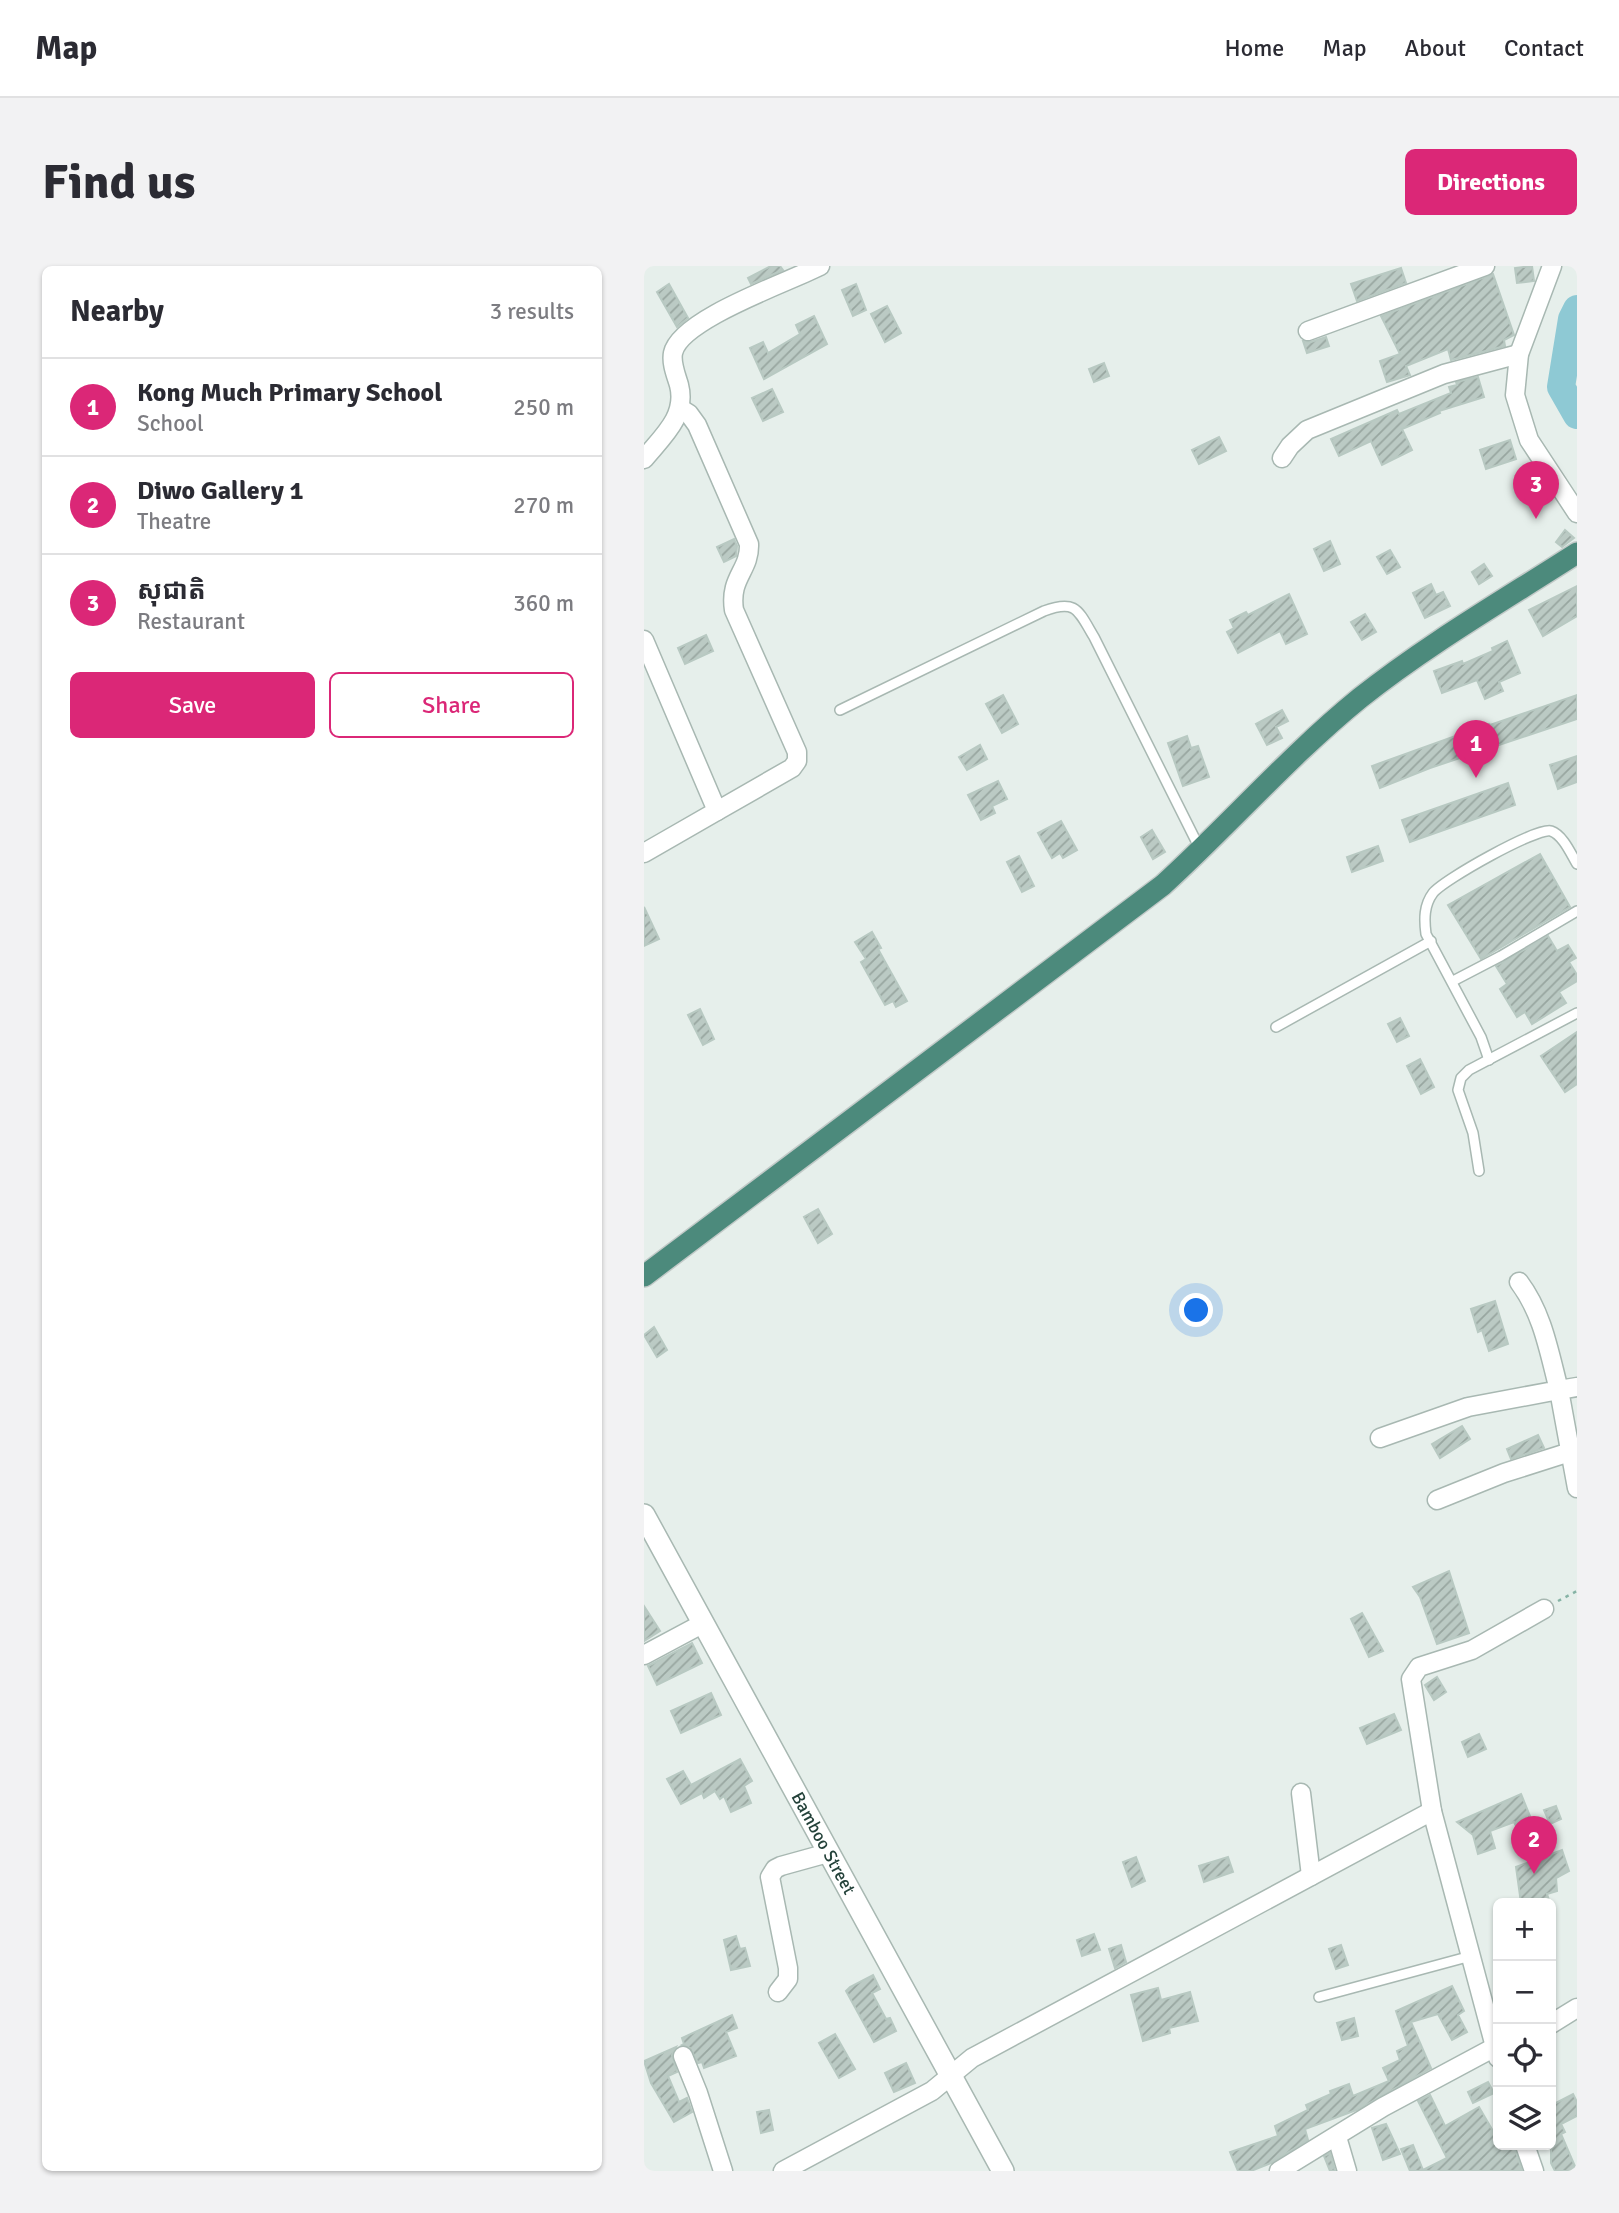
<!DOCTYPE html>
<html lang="en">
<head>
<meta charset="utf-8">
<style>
  body { margin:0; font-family:Signika,"Noto Sans Khmer",sans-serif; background:#f2f2f3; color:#2b2b33 }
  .controls { position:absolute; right:21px; bottom:21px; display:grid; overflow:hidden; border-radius:10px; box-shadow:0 2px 5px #0004 }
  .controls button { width:63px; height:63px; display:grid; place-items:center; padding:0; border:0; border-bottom:2px solid #e1e1e2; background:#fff; color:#2b2b33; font:35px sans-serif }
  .you { position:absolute; left:553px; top:1045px; width:24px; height:24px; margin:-18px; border:5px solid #fff; border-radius:50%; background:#1a73e8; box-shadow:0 0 0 10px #1a73e833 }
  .badge { display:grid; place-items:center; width:46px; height:46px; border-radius:50%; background:#db2777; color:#fff; font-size:23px; font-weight:700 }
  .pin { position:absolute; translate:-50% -58px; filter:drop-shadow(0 2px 4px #0008) }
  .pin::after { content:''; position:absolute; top:37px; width:24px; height:21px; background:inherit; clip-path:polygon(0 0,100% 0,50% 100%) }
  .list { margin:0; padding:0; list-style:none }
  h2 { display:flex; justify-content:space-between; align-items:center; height:91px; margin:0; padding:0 28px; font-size:30px }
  h2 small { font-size:23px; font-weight:400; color:#7c7c81 }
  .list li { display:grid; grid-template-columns:46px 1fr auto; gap:21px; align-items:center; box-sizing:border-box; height:98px; padding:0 28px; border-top:2px solid #e1e1e2 }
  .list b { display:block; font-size:26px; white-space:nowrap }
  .list p { margin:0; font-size:23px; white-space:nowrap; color:#7c7c81 }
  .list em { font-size:23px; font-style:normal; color:#7c7c81 }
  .actions { display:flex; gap:14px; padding:21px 28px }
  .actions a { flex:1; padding:16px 0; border:2px solid #db2777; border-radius:10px; text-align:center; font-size:24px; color:#db2777 }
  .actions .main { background:#db2777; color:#fff }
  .icon { flex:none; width:38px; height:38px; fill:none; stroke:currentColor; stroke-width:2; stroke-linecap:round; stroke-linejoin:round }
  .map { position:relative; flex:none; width:933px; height:1905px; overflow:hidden; border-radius:10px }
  header { display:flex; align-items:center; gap:42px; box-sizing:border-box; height:98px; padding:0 35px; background:#fff; border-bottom:2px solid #e1e1e2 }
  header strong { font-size:33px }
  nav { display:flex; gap:38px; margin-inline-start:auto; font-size:24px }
  .intro { display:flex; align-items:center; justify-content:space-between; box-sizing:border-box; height:168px; padding:0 42px }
  h1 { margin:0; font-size:49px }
  .button { padding:18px 32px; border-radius:10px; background:#db2777; color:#fff; font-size:24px; font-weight:700 }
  main { display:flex; gap:42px; padding:0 42px }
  aside { flex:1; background:#fff; border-radius:10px; box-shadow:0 2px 5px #0004 }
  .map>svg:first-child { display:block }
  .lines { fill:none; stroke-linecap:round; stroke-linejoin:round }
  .river { stroke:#8ec9d4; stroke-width:28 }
  .building { fill:url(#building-hatch); stroke:#b8c9c2; stroke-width:2 }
  .service-casing { stroke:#a8b8b2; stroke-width:12 }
  .minor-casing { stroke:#a8b8b2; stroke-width:21 }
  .tertiary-casing { stroke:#a8b8b2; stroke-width:24 }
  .trunk-casing { stroke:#c2cac8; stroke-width:24 }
  .path { stroke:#86b3a5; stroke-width:2.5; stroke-dasharray:3.5 5; stroke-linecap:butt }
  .service { stroke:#fff; stroke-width:9 }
  .minor { stroke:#fff; stroke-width:18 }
  .tertiary { stroke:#fff; stroke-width:21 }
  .trunk { stroke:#4c8a7c; stroke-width:21 }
  .labels { text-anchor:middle; stroke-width:5; stroke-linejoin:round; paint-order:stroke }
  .street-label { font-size:18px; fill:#24423a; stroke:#f7fbf9 }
</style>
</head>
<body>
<header>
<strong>Map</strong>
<nav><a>Home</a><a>Map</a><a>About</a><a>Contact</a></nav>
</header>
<div class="intro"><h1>Find us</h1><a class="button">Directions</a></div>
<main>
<aside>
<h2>Nearby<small>3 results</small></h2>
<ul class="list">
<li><span class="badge">1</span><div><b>Kong Much Primary School</b><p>School</p></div><em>250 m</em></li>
<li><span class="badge">2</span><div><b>Diwo Gallery 1</b><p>Theatre</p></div><em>270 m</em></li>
<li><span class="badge">3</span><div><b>សុជាតិ</b><p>Restaurant</p></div><em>360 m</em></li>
</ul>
<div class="actions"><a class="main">Save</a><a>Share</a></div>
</aside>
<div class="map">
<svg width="933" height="1905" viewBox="0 0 933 1905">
  <defs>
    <pattern id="building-hatch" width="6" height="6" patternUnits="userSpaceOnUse" patternTransform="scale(1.75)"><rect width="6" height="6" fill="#bbcac4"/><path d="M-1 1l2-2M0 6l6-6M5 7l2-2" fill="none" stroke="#98a6a0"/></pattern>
  </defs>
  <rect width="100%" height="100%" fill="#e6efeb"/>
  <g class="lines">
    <path class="river" d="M933,43L928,53L917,121L933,149"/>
  </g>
  <g class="building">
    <path d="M127,0H136L139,4L107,18L104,12Z"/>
    <path d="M888,0L890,15L873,17L871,2Z"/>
    <path d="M757,2L762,17L713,35L707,18Z"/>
    <path d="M849,8L870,69L860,74L861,80L807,94L804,83L762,100L766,109L743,116L736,95L756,88L737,50Z"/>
    <path d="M25,18L44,52L33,61L13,26Z"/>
    <path d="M212,18L222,44L209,50L198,24Z"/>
    <path d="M243,40L257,67L241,76L227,48Z"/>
    <path d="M170,50L183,78L120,113L106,82L119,76L124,87L156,68L152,59Z"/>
    <path d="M682,71L685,80L663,87L659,75L667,76Z"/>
    <path d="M460,97L465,110L450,116L445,103Z"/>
    <path d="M834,111L840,131L795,145L796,147L758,163L768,184L738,199L727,175L695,190L687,173L753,144L755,148L807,127L805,121L813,119L812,116Z"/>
    <path d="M128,123L139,146L119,155L108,132Z"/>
    <path d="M575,171L582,185L555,198L548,184Z"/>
    <path d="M866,174L872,193L842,203L836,184Z"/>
    <path d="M921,264L930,272L918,281L912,276Z"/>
    <path d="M90,273L93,280L92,290L80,296L73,281Z"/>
    <path d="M686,275L696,298L680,305L670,283Z"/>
    <path d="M746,284L756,301L743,308L733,291Z"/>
    <path d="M840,298L848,310L835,318L828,306Z"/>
    <path d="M787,318L792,329L799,326L806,340L781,352L769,327Z"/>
    <path d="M933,320V350L899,370L885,344Z"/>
    <path d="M645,328L663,368L642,378L636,365L594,387L583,366L590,362L586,354L602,346L604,349Z"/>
    <path d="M721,348L732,366L718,374L707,356Z"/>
    <path d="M62,369L69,385L41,398L34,382Z"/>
    <path d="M863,375L876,407L855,416L859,425L841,433L833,414L798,427L790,405L818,395L819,398L849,385L848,382Z"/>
    <path d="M359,429L374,458L358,467L342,438Z"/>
    <path d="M933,429V453L786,502L736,522L728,500L845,458L846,459Z"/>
    <path d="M638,444L644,455L632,461L638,472L623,479L612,458Z"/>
    <path d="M543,470L547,482L554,480L565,511L539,520L524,477Z"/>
    <path d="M336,479L343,493L323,504L315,491Z"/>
    <path d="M933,490V516L914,523L906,499Z"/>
    <path d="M354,515L363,533L348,540L351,547L337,554L324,529Z"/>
    <path d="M864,517L871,539L766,576L758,554Z"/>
    <path d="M417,555L433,584L419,592L416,587L408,592L394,567Z"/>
    <path d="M508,564L521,586L509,593L497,571Z"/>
    <path d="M734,580L739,595L708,606L703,591Z"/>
    <path d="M896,588L926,641L837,693L804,639Z"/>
    <path d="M375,590L390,620L378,626L363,596Z"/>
    <path d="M0,641L15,673L0,680Z"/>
    <path d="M228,666L237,682L234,683L263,735L252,741L249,735L241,739L217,696L222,693L211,676Z"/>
    <path d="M904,670L913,685L924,679L932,692L925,696L933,709V715L915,726L922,737L888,758L881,746L873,751L856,723L863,718L852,700Z"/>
    <path d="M56,743L70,773L59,779L44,749Z"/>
    <path d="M756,752L765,770L753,776L744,758Z"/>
    <path d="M933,766V818L921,826L897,790Z"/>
    <path d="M776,793L790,821L777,828L763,800Z"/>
    <path d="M174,943L188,968L174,977L160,951Z"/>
    <path d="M851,1035L864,1078L845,1085L838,1064L834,1066L827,1043Z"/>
    <path d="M10,1061L23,1084L13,1091L0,1069Z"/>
    <path d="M818,1160L826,1173L796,1192L788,1178Z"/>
    <path d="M894,1169L900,1182L867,1193L863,1183Z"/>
    <path d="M805,1305L825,1367L793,1378L776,1331L769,1321Z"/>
    <path d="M0,1340L16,1365L0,1375Z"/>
    <path d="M718,1347L739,1385L725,1391L707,1353Z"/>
    <path d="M48,1377L58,1397L13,1419L4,1400Z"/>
    <path d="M793,1411L802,1426L790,1434L781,1419Z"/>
    <path d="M67,1427L77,1449L37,1467L27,1445Z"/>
    <path d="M750,1448L757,1464L723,1478L716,1462Z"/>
    <path d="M835,1468L842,1483L824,1491L818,1476Z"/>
    <path d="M96,1493L108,1515L100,1520L107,1537L87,1546L80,1530L76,1533L71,1525L60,1532L58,1527L37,1538L23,1513L39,1505L47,1519Z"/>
    <path d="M877,1528L888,1555L873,1562L870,1556L846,1565L851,1582L834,1588L829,1569L813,1556Z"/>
    <path d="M912,1540L917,1553L906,1558L900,1544Z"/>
    <path d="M918,1584L925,1605L912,1612L913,1625L903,1628L906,1637H877L872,1601Z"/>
    <path d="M492,1591L501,1615L488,1621L479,1596Z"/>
    <path d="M584,1591L589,1606L560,1616L555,1600Z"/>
    <path d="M450,1668L456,1684L438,1690L433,1674Z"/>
    <path d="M92,1670L96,1683L101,1682L106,1700L87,1704L80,1674Z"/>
    <path d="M477,1679L482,1696L471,1702L465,1683Z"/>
    <path d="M697,1679L704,1699L692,1703L685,1683Z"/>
    <path d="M229,1709L236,1723L228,1727L242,1753L246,1752L252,1765L230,1776L202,1725L206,1721Z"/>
    <path d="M808,1720L820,1745L814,1749L823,1766L808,1774L794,1748L767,1756L787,1802L715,1843L661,1863L664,1874L627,1897L607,1905H594L586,1886L634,1870L631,1860L664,1844L662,1839L687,1828L686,1825L705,1818L709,1830L745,1815L739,1802L756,1794L753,1785L764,1780L752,1745Z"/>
    <path d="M514,1722L517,1734L546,1726L554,1755L525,1762L526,1767L499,1775L487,1729Z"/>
    <path d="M88,1749L93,1762L82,1766L92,1790L60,1802L58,1796L54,1797L46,1782L38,1779L40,1778L38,1772Z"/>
    <path d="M710,1752L714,1770L698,1774L693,1757Z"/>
    <path d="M191,1768L211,1803L195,1812L175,1777Z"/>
    <path d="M32,1781L28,1789L33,1806L24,1810L35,1836L43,1832L48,1846L30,1856L7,1817L0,1795Z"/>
    <path d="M262,1797L271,1817L250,1826L241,1807Z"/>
    <path d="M844,1816L850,1827L829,1837L824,1826Z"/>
    <path d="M929,1828L933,1836V1850L917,1858L921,1866L917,1868L933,1905H911L907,1897V1836L908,1839Z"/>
    <path d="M786,1829L801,1860L835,1841L849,1865L851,1864L854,1879H870L878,1905H766L757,1883L769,1879L779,1904L803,1892L774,1835Z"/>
    <path d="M125,1844L129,1864L117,1867L113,1846Z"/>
    <path d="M742,1858L756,1888L739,1894L728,1862Z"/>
    <path d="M686,1887L691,1905H686L680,1890Z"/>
  </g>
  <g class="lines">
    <g class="service-casing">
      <g id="service">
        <path d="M196,444L400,345C432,333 434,344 450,371L556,583"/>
        <path d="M809,715L857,690L933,645"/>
        <path d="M632,761L787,675"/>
        <path d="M845,794L837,771L782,668C780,653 780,639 789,627C799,614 893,561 907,565C919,569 927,588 933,598"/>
        <path d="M835,905L829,867L814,824L817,812L825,804L933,747"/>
        <path d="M675,1731L827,1690"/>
      </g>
    </g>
    <g class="minor-casing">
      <g id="minor">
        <path d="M908,0L875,88L871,129L885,174L933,247"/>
        <path d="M664,65L841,0"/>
        <path d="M37,143L45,148L53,159L105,278C106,305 85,311 90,344L153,486V495L148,502L73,545"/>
        <path d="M638,192L646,180L663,164L800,108L875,88"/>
        <path d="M0,193C19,170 43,150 35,119C32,109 27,97 29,87C36,53 145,16 176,0"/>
        <path d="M0,374L73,545L0,587"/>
        <path d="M933,1121L915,1124L933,1222"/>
        <path d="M736,1172L824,1141L915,1124C905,1086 899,1048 875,1016"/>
        <path d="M793,1234L860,1207L926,1186"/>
        <path d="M0,1389L58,1358"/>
        <path d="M657,1527L667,1610"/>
        <path d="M134,1726L144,1713V1702L126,1611L131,1603L137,1600L184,1587"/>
        <path d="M907,1758L933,1742"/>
        <path d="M39,1790L54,1827L79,1905"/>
        <path d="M854,1792L788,1545L767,1413L775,1401L828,1384L900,1343"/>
        <path d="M693,1871L703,1905"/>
        <path d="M881,1879L890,1905"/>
        <path d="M139,1905L288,1825L328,1792L788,1545"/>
        <path d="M635,1905L739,1841L851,1781"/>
      </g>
    </g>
    <g class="tertiary-casing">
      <g id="tertiary">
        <path id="s1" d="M0,1249L359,1905"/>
      </g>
    </g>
    <g class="trunk-casing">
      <path id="trunk" d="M0,1010L519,619C586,558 646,489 716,432C784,378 860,334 933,287"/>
    </g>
    <path class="path" d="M914,1335L933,1325"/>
    <use href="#service" class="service"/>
    <use href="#minor" class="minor"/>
    <use href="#tertiary" class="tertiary"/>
    <use href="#trunk" class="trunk"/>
  </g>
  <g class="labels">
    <g class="street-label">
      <text dy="6" stroke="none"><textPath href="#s1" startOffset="374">Bamboo Street</textPath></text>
    </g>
  </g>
</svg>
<div class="controls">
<button>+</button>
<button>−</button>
<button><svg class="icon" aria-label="locate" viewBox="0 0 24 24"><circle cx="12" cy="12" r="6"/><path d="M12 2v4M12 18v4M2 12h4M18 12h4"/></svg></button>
<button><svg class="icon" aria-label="layers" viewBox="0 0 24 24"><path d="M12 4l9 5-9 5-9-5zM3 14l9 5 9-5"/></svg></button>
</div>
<div class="you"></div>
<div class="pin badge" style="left:832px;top:512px">1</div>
<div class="pin badge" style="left:890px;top:1608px">2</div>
<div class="pin badge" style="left:892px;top:253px">3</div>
</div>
</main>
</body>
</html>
